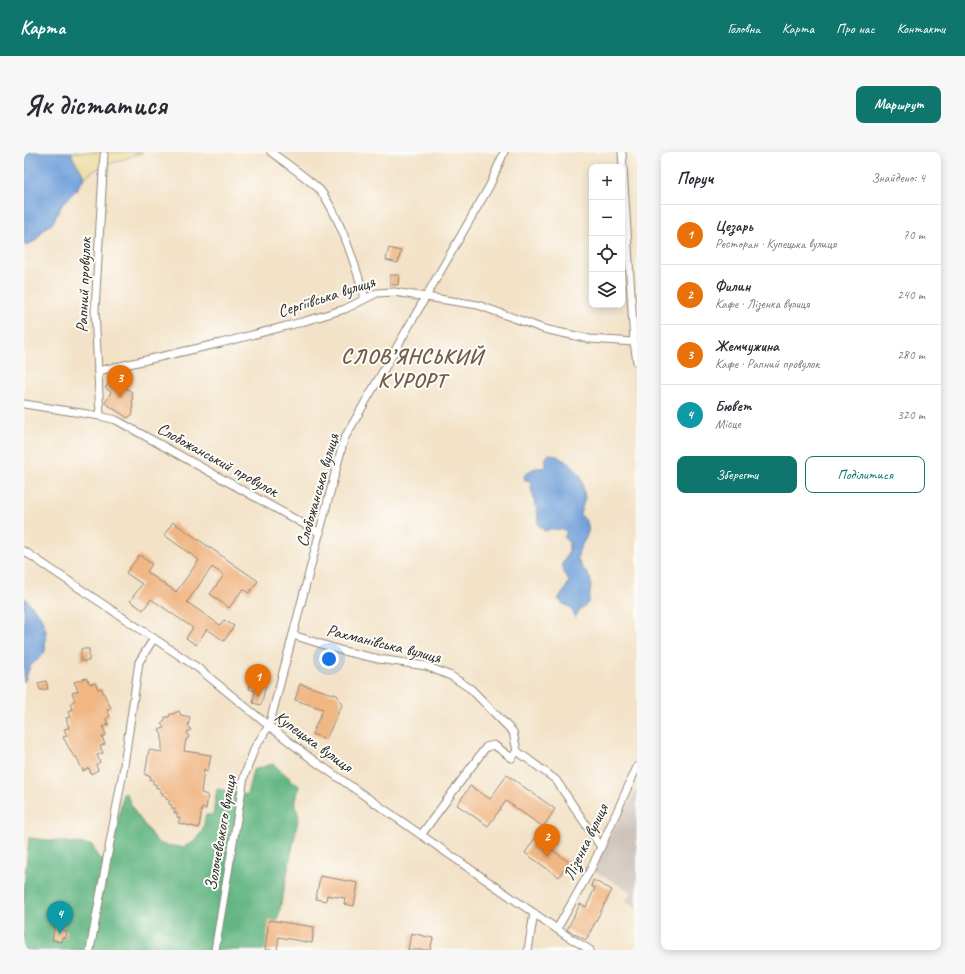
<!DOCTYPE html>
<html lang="uk">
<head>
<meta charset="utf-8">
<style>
  body { margin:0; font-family:Caveat,sans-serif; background:#f7f7f7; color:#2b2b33 }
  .controls { position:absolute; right:12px; top:12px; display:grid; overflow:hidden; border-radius:8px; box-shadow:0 2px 10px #0003 }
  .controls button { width:36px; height:36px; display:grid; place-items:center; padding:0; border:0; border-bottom:1px solid #e1e1e2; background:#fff; color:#2b2b33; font:20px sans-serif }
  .you { position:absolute; left:305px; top:507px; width:14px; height:14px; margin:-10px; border:3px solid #fff; border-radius:50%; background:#1a73e8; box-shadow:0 0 0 6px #1a73e833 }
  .badge { display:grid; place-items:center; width:26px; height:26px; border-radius:50%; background:#0f766e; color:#fff; font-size:13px; font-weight:700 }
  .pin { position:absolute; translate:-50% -33px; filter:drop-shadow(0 1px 2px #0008) }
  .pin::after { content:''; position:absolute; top:21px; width:14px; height:12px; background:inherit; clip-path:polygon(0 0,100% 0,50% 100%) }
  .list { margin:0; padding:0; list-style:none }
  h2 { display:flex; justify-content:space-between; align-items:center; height:52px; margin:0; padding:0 16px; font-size:17px }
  h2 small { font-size:13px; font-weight:400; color:#7c7c81 }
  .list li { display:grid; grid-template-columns:26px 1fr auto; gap:12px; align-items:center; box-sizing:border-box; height:60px; padding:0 16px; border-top:1px solid #e1e1e2 }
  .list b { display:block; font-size:15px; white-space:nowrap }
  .list p { margin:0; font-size:13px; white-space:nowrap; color:#7c7c81 }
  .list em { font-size:13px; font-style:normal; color:#7c7c81 }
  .actions { display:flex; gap:8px; padding:12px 16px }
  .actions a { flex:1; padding:9px 0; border:1px solid #0f766e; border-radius:8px; text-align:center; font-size:14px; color:#0f766e }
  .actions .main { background:#0f766e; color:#fff }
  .icon { flex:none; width:22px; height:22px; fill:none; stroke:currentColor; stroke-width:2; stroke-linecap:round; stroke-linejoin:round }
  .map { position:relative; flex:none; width:613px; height:798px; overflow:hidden; border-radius:8px }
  header { display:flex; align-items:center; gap:24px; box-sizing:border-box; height:56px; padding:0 20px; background:#0f766e; color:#fff }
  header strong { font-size:19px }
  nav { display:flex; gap:22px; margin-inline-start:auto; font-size:14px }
  .intro { display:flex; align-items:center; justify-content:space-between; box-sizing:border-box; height:96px; padding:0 24px }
  h1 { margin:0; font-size:28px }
  .button { padding:10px 18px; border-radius:8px; background:#0f766e; color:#fff; font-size:14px; font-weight:700 }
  main { display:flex; gap:24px; padding:0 24px }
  aside { flex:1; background:#fff; border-radius:8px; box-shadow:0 2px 10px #0003 }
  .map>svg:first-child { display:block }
  .industrial { fill:#cdc2b9 }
  .forest { fill:#64b682; stroke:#487056 }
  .sand { fill:#eeda9e; stroke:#8c8264 }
  .water { fill:#71a0da; stroke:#4e6682 }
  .building { fill:#f0b683 }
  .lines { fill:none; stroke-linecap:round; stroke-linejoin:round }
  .street-casing { stroke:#8f8679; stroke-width:9 }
  .street { stroke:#fff; stroke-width:7 }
  .labels { text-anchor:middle; stroke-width:4; stroke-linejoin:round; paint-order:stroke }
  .street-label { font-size:17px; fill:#2b2b2b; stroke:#fdfcf7 }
  .district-label { font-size:21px; font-weight:bold; letter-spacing:1px; fill:#705c4a; stroke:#fdfcf7 }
</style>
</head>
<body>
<header>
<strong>Карта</strong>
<nav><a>Головна</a><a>Карта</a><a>Про нас</a><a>Контакти</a></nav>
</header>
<div class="intro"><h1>Як дістатися</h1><a class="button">Маршрут</a></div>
<main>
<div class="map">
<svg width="613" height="798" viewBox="0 0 613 798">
  <rect width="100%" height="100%" fill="#fdfcf7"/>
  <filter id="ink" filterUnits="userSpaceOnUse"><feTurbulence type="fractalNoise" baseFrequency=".025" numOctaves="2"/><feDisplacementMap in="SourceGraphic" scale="8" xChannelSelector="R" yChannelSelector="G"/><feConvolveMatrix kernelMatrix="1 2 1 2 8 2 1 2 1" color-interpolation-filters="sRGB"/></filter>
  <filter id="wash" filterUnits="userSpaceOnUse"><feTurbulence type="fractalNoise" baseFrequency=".012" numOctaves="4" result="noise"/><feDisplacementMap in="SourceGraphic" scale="16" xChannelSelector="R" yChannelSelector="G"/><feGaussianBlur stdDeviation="0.9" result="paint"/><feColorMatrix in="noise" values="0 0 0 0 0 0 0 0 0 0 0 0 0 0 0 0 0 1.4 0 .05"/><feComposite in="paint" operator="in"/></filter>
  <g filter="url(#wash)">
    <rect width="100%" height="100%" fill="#f3e2c7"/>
    <path class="industrial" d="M613,637V756L602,749L607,740L567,717Z"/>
    <path class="forest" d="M249,612L275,634L271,654L275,663L255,762L246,798H0V736L5,686L68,693L75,707L87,710L99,641H102L111,660L133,690L140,693L159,695L168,691L178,680L182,663H189L193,637L223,643L229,618Z"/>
    <path class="sand" d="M48,0H119L83,13L71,18L61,25L47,4Z"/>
    <g class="water">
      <path d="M0,0H48V4L61,25L52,38L38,53L28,72L22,75L11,89L3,93H0Z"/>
      <path d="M525,302L532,303L537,307L546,311L552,318L557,325L561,346L556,362C558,364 560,367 562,369C571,382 552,394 554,407C555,414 561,418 564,423C570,430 565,441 565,450L555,459L551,466C546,449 542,457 534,447L541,438L545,429L540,421L537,414L545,399V390L540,386L543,379C535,376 528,377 520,379L514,372V363L511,353L507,335V329L501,328L500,324C506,317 511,315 520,316L523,310L520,308Z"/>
      <path d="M0,445L17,465L22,479L21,500L6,515L0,530Z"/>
    </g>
    <g id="blocks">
      <g class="building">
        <path d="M365,96L377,99L374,111L362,108Z"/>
        <path d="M366,123H375L374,133H366Z"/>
        <path d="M88,227L108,240L109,262L104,266L81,251L87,240L81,236Z"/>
        <path d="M149,370L234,429L225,441L219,437L205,456L186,442L200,423L188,415L163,450L196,473L200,468L210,474L200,489L183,477L172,493L162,486L169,476L127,447L119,458L106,449L118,432L102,421L115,403L128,412L123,420L152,440L175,408L140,383Z"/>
        <rect x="57" y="497" width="8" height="12"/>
        <path d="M62,526L66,532L71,531L74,537L77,536L87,556L83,558L86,564L82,567L84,573L79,575L82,583L78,585L81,592L76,594L79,601L73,603L76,610L72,613L74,618L67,622L65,616L59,619L52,604L50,605L39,585L43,584L40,577L45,576L42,566L46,565L44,559L48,557L46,552L51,548L48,541L54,539L50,530Z"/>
        <path d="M22,529L24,537L16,538L14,531Z"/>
        <path d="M227,529L242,533L237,553L229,551L231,539L225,537Z"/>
        <path d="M276,532L313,543L318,553L302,587L288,582L299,557L271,548Z"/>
        <path d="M155,559L157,563L166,565L164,574L167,578L163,580L165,585L162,588L160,599L187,603L184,619L180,617L177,641L184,643L182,657L178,656L175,676L154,671L156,666L153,665V661H150L151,657H148V653L145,652V648L142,647V644H138L139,641L136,640V636H132V632H129V627L126,628L127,624L121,623L125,598L138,600V583L135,578L140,576L137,571L141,568V565H145L146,562H149Z"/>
        <path d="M483,623L531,657L519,675L482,649L464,674L433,653L446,634L466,647Z"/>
        <path d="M511,686L545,710L535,725L501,701Z"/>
        <path d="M296,724L334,731L330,754L320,752L321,746L303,743L302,749L292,747Z"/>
        <path d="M569,728L588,738L562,788L543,778L556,752L562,755L571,736L567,734Z"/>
        <path d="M245,768L290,775L288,791L255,785L253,798H241Z"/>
        <path d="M31,773L40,774L39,779H43L42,786L38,785L37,790L28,788Z"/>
        <path d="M387,781L409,786L406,798H384Z"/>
      </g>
    </g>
  </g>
  <g filter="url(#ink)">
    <use href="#blocks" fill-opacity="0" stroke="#8f8679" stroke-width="1"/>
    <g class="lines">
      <g class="street-casing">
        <g id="street">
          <path d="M247,0C263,12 281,24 296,38C301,44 305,52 309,59C323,87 332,116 341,146"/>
          <path d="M598,0L610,190L613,210"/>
          <path d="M74,219L197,191L278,170L321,157L353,141L370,140L454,153L520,177L566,187L610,190"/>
          <path d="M0,252L76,264L92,268L296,381"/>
          <path d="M76,264L71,158L80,3"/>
          <path d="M0,399L174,516L245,574L289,608L543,784L566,798"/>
          <path d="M269,483L319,499L355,507L402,514L427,524L447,537L489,580L493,599L532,628L577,695"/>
          <path d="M397,683L462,595L470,593L488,606L493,599"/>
          <path d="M533,777L567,717L613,615"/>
          <path d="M66,798L99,620L115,510L130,486"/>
          <path d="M191,798L220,625L231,595L245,574L320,287L466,33L480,0"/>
          <path d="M504,798L510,761"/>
        </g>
      </g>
      <use href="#street" class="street"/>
    </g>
  </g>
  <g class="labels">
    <g class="street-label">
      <text transform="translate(59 133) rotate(-88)" y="6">Рапний провулок</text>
      <text transform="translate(302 144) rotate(-18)" y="6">Сергіївська вулиця</text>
      <text transform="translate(194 307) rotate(29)" y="6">Слобожанський провулок</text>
      <text transform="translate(293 338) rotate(-74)" y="6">Слобожанська вулиця</text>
      <text transform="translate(360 491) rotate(14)" y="6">Рахманівська вулиця</text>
      <text transform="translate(290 589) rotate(36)" y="6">Купецька вулиця</text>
      <text transform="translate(196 681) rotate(-80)" y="6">Золочевського вулиця</text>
      <text transform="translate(561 690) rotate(-64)" y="6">Лізенка вулиця</text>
    </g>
    <g class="district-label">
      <text x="388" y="211">СЛОВ’ЯНСЬКИЙ<tspan x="388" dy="24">КУРОРТ</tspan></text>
    </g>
  </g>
</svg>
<div class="controls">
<button>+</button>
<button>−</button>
<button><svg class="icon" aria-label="locate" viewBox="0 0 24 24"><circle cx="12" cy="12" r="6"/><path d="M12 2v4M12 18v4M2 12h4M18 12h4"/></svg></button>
<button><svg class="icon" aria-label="layers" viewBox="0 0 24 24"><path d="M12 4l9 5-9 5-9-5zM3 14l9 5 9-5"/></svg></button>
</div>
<div class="you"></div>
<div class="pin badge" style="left:234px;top:545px;background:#e8710a">1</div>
<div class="pin badge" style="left:523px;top:705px;background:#e8710a">2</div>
<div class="pin badge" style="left:96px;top:246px;background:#e8710a">3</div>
<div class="pin badge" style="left:36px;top:782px;background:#0f9aa8">4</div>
</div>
<aside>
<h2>Поруч<small>Знайдено: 4</small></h2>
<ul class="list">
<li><span class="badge" style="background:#e8710a">1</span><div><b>Цезарь</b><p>Ресторан · Купецька вулиця</p></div><em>70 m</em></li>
<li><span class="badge" style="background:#e8710a">2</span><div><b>Филин</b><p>Кафе · Лізенка вулиця</p></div><em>240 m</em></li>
<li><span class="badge" style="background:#e8710a">3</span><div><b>Жемчужина</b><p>Кафе · Рапний провулок</p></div><em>280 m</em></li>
<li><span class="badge" style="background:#0f9aa8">4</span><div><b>Бювет</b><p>Місце</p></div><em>320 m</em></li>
</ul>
<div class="actions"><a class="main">Зберегти</a><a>Поділитися</a></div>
</aside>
</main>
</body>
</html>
